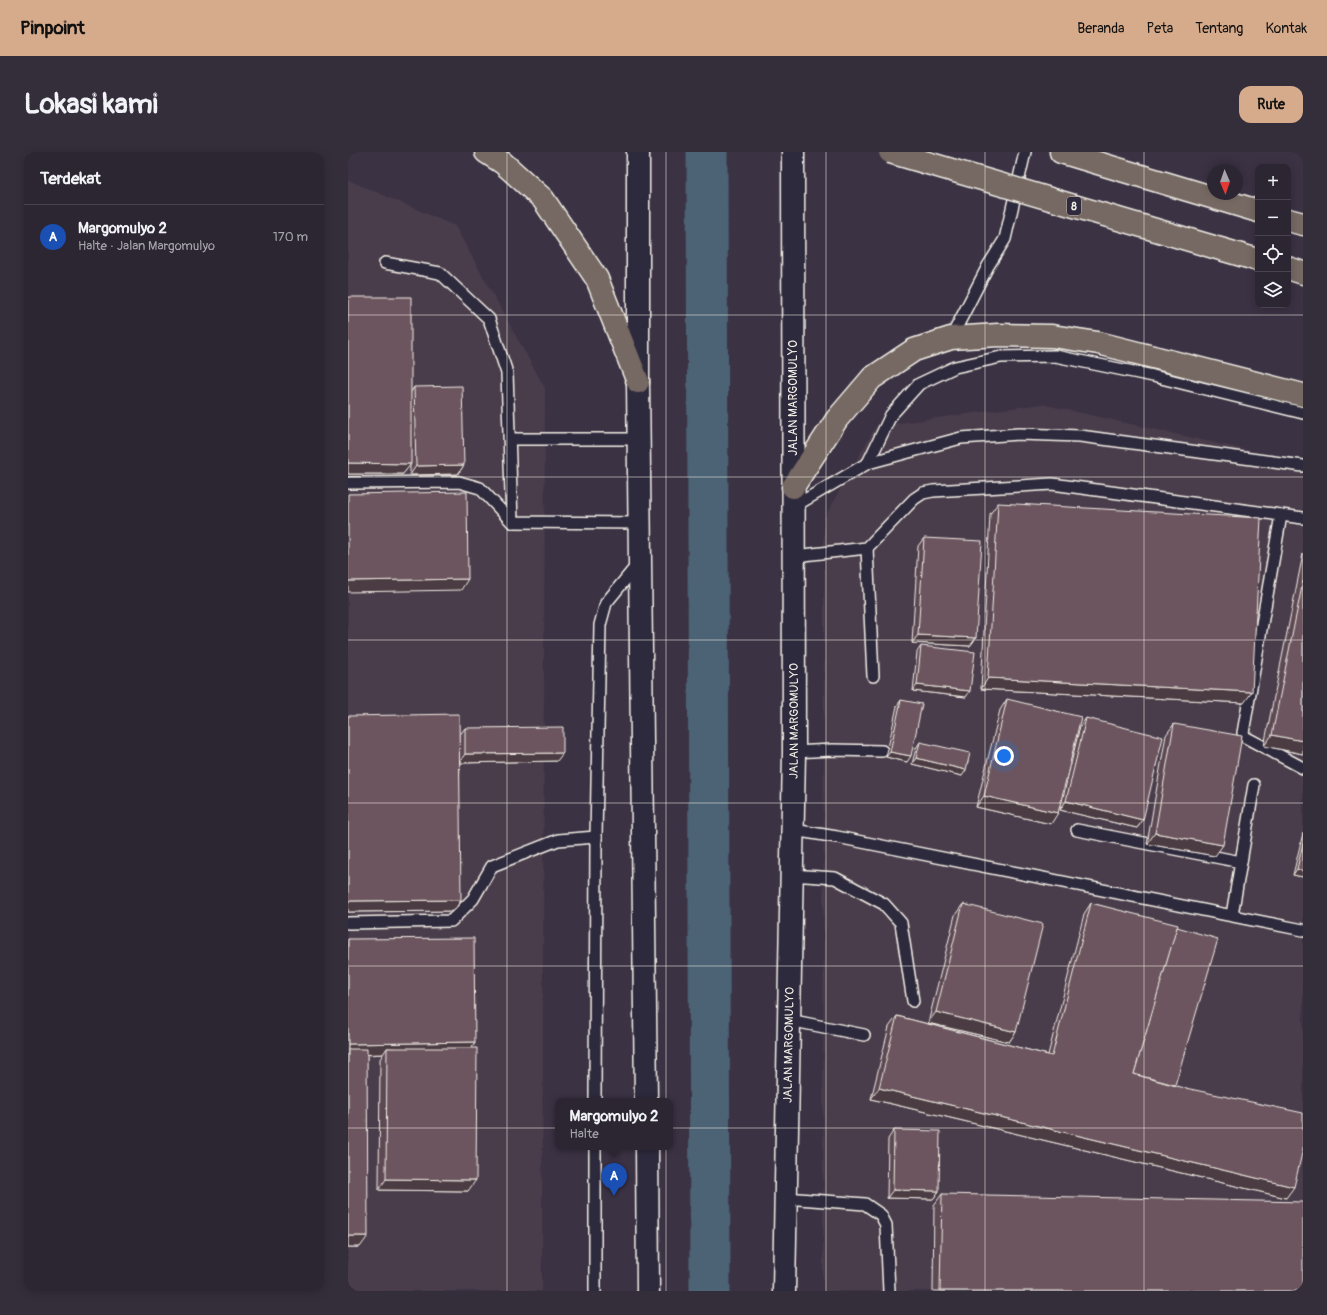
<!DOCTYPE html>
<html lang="id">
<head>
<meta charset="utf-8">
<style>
  body { margin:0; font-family:Pangolin,sans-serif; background:#342e3b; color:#f1f3f6 }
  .controls { position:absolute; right:12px; top:12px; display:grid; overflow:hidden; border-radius:8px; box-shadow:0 2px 10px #0003 }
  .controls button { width:36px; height:36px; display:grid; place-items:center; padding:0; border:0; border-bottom:1px solid #48434e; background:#2c2633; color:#f1f3f6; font:20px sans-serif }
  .compass { position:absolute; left:859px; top:12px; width:36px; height:36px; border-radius:50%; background:#2c2633; box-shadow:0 2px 10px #0003; rotate:178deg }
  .you { position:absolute; left:656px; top:604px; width:14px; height:14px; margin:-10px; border:3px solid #fff; border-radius:50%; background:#1a73e8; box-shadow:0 0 0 6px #1a73e833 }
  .badge { display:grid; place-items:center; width:26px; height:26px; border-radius:50%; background:#d6ab8b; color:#fff; font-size:13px; font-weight:700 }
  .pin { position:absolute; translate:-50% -33px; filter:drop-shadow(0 1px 2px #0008) }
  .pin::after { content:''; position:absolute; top:21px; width:14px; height:12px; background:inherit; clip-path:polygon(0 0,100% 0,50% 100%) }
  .popup { position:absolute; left:207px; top:946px; width:118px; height:52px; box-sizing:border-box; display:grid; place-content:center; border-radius:8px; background:#2c2633; filter:drop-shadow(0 1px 3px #0005); font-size:13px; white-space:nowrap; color:#a6a5ac }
  .popup b { font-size:15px; color:#f1f3f6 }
  .popup::after { content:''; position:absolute; left:50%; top:100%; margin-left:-8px; border:8px solid transparent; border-top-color:#2c2633 }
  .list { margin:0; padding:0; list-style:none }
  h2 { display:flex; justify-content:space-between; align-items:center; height:52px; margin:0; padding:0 16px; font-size:17px }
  h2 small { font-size:13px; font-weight:400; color:#a6a5ac }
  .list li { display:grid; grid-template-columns:26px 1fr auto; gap:12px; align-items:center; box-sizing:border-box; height:64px; padding:0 16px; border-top:1px solid #48434e }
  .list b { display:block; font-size:15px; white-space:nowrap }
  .list p { margin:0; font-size:13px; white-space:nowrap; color:#a6a5ac }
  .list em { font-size:13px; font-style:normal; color:#a6a5ac }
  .icon { flex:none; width:22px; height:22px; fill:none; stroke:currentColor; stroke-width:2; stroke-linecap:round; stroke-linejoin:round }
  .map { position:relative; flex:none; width:955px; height:1139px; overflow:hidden; border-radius:12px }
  header { display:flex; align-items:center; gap:24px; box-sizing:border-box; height:56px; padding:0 20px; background:#d6ab8b; color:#111 }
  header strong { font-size:19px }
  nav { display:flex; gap:22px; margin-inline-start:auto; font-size:14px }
  .intro { display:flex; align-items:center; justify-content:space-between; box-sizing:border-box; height:96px; padding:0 24px }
  h1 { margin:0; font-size:28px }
  .button { padding:10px 18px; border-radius:12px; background:#d6ab8b; color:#111; font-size:14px; font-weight:700 }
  main { display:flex; gap:24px; padding:0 24px }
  aside { flex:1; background:#2c2633; border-radius:12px; box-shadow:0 2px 10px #0003 }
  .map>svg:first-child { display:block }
  .built { fill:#4a3c4c }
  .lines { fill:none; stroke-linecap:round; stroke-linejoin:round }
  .river { stroke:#4b6375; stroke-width:41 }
  .lane-casing { stroke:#f4f1e8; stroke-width:14 }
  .secondary-casing { stroke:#f4f1e8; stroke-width:25 }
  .highway-casing { stroke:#f4f1e8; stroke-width:25 }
  .lane { stroke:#2f2a3d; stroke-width:11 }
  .secondary { stroke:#2f2a3d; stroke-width:22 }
  .highway { stroke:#766964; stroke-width:22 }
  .highway-bridge-casing { stroke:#f4f1e8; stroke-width:25; stroke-linecap:butt }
  .highway-bridge { stroke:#766964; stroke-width:22 }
  .wall { fill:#5d4852; stroke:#f4f1e8 }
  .shaded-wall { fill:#4c3b42; stroke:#f4f1e8 }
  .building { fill:#6c545f; stroke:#f4f1e8 }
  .grid { fill:none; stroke:#f4f1e8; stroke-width:1; stroke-opacity:0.55 }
  .labels { text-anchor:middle; stroke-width:3.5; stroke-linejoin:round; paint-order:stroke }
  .shield { fill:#2f2a3d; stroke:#b9b5b5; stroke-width:1 }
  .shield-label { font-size:11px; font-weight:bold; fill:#f4f1e8 }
  .street-label { font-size:12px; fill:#f4f1e8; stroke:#2f2a3d }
</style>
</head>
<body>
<header>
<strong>Pinpoint</strong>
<nav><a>Beranda</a><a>Peta</a><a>Tentang</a><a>Kontak</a></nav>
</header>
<div class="intro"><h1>Lokasi kami</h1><a class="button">Rute</a></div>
<main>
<aside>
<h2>Terdekat<small></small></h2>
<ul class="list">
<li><span class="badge" style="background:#1a4fb4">A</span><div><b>Margomulyo 2</b><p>Halte · Jalan Margomulyo</p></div><em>170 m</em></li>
</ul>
</aside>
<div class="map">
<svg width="955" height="1139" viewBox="0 0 955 1139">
  <rect width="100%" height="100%" fill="#3b3244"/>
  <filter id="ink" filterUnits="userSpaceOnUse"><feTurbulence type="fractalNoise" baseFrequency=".025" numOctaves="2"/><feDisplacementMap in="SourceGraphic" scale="8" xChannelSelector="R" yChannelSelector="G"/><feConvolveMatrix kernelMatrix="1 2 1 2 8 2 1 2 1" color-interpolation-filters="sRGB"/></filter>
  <g filter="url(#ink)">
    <g class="built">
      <path d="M0,28L107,74L197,236L194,1139H0Z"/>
      <path d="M694,252L955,311V1139H475L476,366L528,274Z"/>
    </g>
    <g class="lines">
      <path class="river" d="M359,0L362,1139"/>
      <g class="lane-casing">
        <g id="lane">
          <path d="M37,111L92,121L141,167L159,221L164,370"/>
          <path d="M603,186L640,114L657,87L677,0"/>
          <path d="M162,287H292"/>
          <path d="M520,311L543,263L571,232L607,215L653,205L707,204L805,224L955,261"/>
          <path d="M0,331L111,330L132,336L164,370L292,371"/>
          <path d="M445,355L520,311L613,286L671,282L732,284L955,314"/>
          <path d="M933,363L895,581L897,585L955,616"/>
          <path d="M519,396L525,524"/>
          <path d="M446,404L519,396L566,347L575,341L585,339L704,332L955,366"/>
          <path d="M446,600L484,598L534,599"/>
          <path d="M445,678L489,685L955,778"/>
          <path d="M729,678L893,710"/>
          <path d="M443,723L487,726L536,752L553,771L565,849"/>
          <path d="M884,763L906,633"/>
          <path d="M0,771L103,769L125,747L144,714L210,688L248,685"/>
          <path d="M441,868L516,883"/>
          <path d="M247,949L248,685L252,473L258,451L290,412"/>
          <path d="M437,1046L517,1052L533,1063L538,1073L541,1139"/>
          <path d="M247,1139V995"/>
        </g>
      </g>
      <g class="secondary-casing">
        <g id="secondary">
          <path d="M290,0V230L298,949"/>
          <path d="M299,995L300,1139"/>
          <path id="s1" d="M436,1139L446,600L445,0"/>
        </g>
      </g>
      <g class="highway-casing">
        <g id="highway">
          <path d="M138,0L155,11L195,47L249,127L290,230"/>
          <path d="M713,0L910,59"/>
          <path d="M940,68L955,72"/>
          <path d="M940,116L955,121"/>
          <path d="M445,335L489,267L524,226L566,198L603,186L650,183L704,184L750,191L955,243"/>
        </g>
      </g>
      <use href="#lane" class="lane"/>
      <use href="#secondary" class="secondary"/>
      <use href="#highway" class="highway"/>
      <g class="highway-bridge-casing">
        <path id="highway-bridge" d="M542,0L910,108"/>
      </g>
      <use href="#highway-bridge" class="highway-bridge"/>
    </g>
    <g class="wall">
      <path d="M0,145L63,240L66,235L116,313L110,322L62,323V312L55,322H0Z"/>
      <path d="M650,351L896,551L633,537L642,362Z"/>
      <path d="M576,386L628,486L622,494L564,491L570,394Z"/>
      <path d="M955,402V602L916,594Z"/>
      <path d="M573,494L618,545L565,539L569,500Z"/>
      <path d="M659,547L703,672L628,655L652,558Z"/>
      <path d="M553,548L559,610L538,605L549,554Z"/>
      <path d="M0,564L111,584L117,576L209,609L112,611L106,759L0,760Z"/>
      <path d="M738,566L795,668L789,676L712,658L732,574Z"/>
      <path d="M826,572L867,704L799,692L818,583Z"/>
      <path d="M572,590L614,624L564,612L568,596Z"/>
      <path d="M955,681V725L945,723Z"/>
      <path d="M743,751L829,775L827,933L938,1046L523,947L541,875L549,864L700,903L736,762Z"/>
      <path d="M615,752L668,880L661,890L580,871L607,763Z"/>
      <path d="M0,787L127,890L123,896L120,1039L31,1038L32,907L35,902L19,903L12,1095H0Z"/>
      <path d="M546,978L591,1039L585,1047L539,1046L540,987Z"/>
      <path d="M594,1042L955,1139H585L586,1053Z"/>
    </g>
    <g class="shaded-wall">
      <path d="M0,311L63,312L55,322H0Z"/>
      <path d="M116,313L110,322L62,323L68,314Z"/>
      <path d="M120,427L113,438L0,440V429Z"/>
      <path d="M570,483L628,486L622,494L564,491Z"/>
      <path d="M640,526L904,540L896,551L633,537Z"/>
      <path d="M569,533L622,539L618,545L565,539Z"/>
      <path d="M924,583L955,589V602L916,594Z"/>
      <path d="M542,600L563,604L559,610L538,605Z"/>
      <path d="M215,601L209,609L111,611L117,602Z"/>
      <path d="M568,606L618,618L614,624L564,612Z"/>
      <path d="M636,644L710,661L703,672L628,655Z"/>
      <path d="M718,649L795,668L789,676L712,658Z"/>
      <path d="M807,681L875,693L867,704L799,692Z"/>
      <path d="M949,717L955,719V725L945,723Z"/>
      <path d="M113,748L106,759L0,760V749Z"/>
      <path d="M588,860L668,880L661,890L580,871Z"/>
      <path d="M127,890L120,901L39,896L35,902L0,903V892Z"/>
      <path d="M531,936L946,1035L938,1046L523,947Z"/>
      <path d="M38,1027L128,1028L120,1039L31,1038Z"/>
      <path d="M545,1038L591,1039L585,1047L539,1046Z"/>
      <path d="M0,1084H20L12,1095H0Z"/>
    </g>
    <g class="building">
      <path d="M0,145H63V312L0,311Z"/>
      <path d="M114,234L116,313L68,314L66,235Z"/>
      <path d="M119,340L120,427L0,429V342Z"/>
      <path d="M650,351L913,366L904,540L640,526Z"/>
      <path d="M576,386L634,389L628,486L570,483Z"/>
      <path d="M955,429V589L924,583Z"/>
      <path d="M573,494L627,500L622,539L569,533Z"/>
      <path d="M659,547L733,565L710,661L636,644Z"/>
      <path d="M553,548L574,552L563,604L542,600Z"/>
      <path d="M111,562L113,748L0,749V564Z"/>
      <path d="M738,566L815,585L795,668L718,649Z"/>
      <path d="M826,572L894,584L875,693L807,681Z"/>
      <path d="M215,575V601L117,602V576Z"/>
      <path d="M572,590L622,601L618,618L568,606Z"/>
      <path d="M955,691V719L949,717Z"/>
      <path d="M743,751L830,773L786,922L828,934L955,961V997L946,1035L531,936L549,864L704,904Z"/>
      <path d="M615,752L695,772L668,880L588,860Z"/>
      <path d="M829,775L870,787L827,933L786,922Z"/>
      <path d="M126,786L127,890L0,892V787Z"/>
      <path d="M39,896H129L128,1028L38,1027Z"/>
      <path d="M0,897H19L20,1084H0Z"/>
      <path d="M546,978L592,979L591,1039L545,1038Z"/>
      <path d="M594,1042L955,1050V1139H592Z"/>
    </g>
  </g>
  <path class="grid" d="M159,0V1139M318,0V1139M478,0V1139M637,0V1139M796,0V1139M0,163H955M0,325H955M0,488H955M0,651H955M0,814H955M0,976H955"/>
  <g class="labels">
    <rect class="shield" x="719" y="45" width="14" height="18" rx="3"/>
    <g class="shield-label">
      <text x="726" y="58">8</text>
    </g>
    <g class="street-label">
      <text transform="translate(445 246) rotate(-90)" y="4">JALAN MARGOMULYO</text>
      <text dy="4" stroke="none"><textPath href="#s1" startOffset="570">JALAN MARGOMULYO</textPath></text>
      <text dy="4" stroke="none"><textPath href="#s1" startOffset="246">JALAN MARGOMULYO</textPath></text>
    </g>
  </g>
</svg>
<div class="controls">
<button>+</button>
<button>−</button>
<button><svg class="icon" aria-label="locate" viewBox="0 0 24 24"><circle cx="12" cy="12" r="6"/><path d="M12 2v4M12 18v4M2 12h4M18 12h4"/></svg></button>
<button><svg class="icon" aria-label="layers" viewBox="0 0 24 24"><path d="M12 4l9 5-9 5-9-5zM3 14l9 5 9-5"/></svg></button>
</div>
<svg class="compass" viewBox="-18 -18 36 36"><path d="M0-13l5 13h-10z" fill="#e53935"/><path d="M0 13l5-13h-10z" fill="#a6a5ac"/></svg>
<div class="you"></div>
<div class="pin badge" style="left:266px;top:1044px;background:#1a4fb4">A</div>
<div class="popup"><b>Margomulyo 2</b>Halte</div>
</div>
</main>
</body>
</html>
